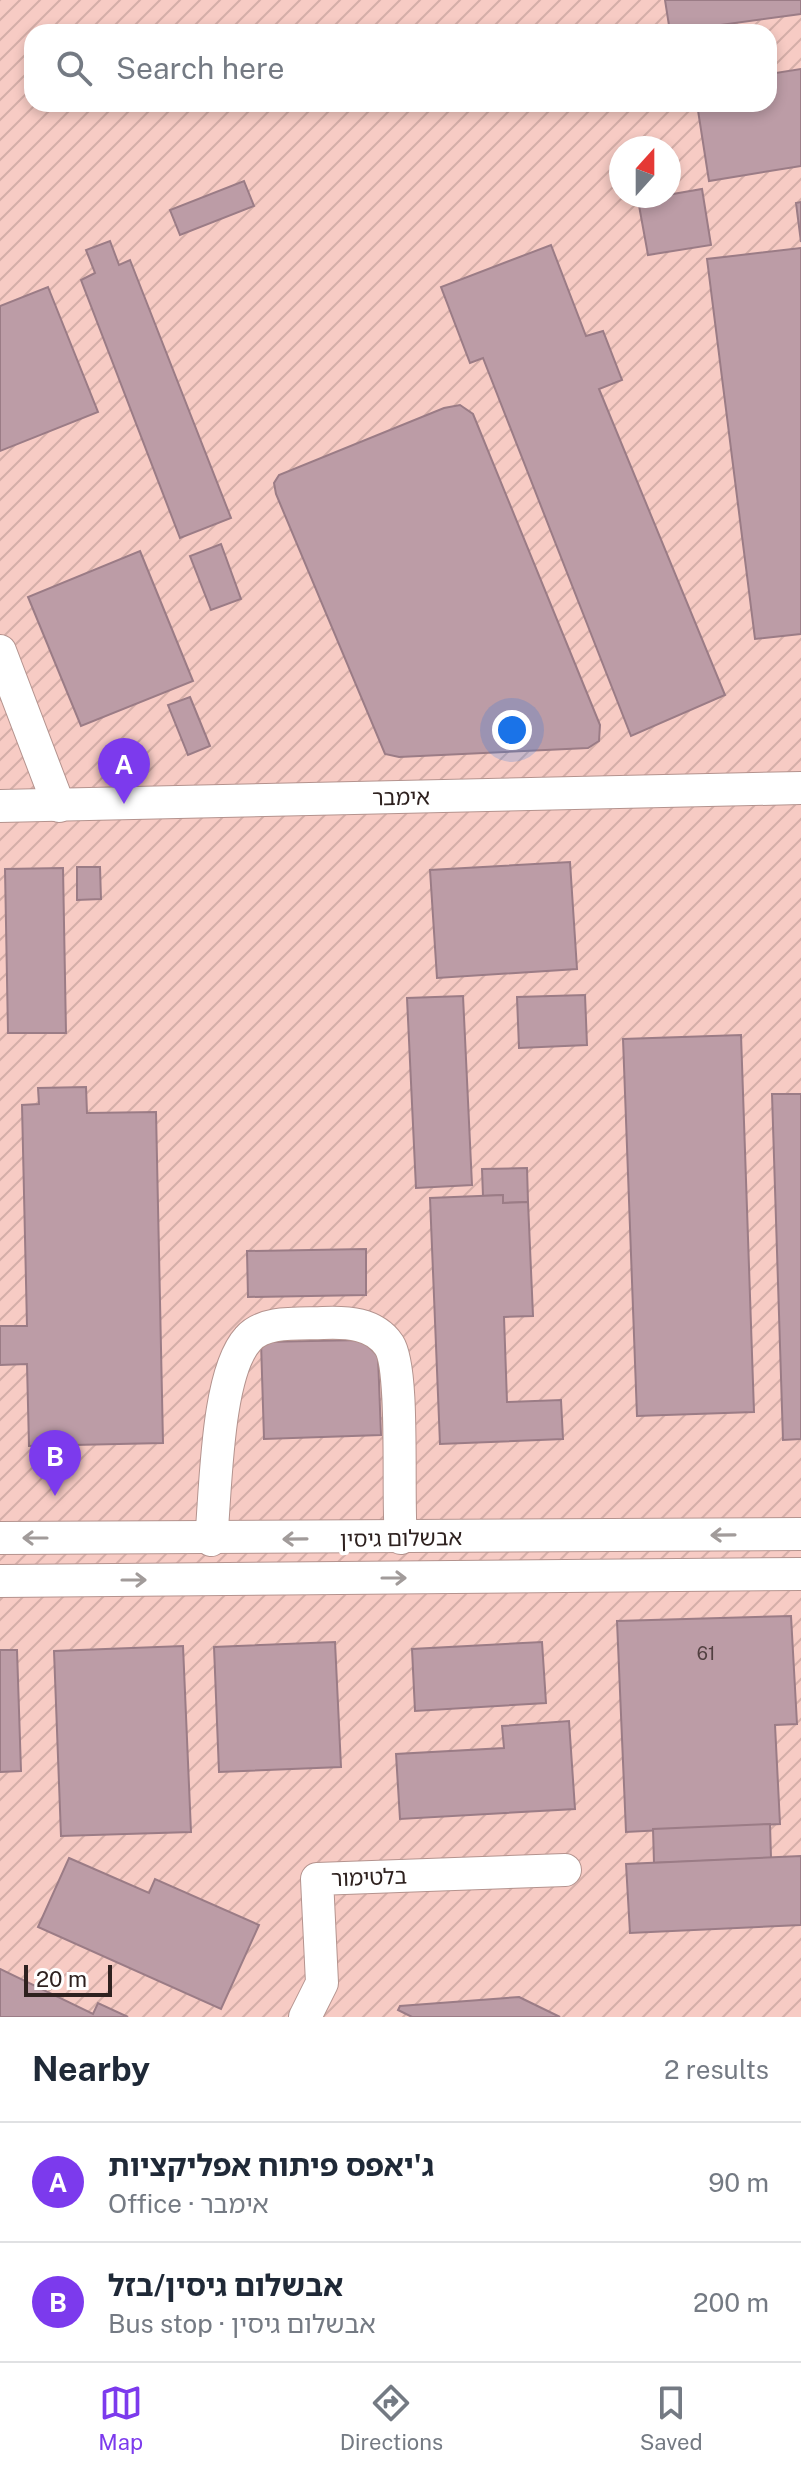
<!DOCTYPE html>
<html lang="en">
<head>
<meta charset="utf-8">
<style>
  body { margin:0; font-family:"Public Sans","Noto Sans Hebrew",sans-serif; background:#f2f2f3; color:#1f2937 }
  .compass { position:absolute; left:609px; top:136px; width:72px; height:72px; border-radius:50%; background:#fff; box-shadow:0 4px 12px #0003; rotate:21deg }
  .scale { position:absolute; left:24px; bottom:20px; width:88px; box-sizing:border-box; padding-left:8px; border:4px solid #2e211f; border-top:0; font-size:22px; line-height:28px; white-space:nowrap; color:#2e211f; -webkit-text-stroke:6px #fff; paint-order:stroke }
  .you { position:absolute; left:512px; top:730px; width:28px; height:28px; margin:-20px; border:6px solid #fff; border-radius:50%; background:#1a73e8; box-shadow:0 0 0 12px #1a73e833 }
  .badge { display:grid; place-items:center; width:52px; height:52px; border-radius:50%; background:#7c3aed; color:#fff; font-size:26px; font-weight:700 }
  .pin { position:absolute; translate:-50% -66px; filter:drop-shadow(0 2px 4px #0008) }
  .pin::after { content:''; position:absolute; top:42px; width:28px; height:24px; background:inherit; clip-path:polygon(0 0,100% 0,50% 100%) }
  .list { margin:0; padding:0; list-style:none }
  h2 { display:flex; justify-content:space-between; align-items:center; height:104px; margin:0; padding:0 32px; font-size:34px }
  h2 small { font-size:26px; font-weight:400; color:#747a83 }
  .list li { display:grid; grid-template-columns:52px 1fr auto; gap:24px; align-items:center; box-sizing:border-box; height:120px; padding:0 32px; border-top:2px solid #e0e1e3 }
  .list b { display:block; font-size:30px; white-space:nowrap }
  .list p { margin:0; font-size:26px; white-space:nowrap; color:#747a83 }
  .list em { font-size:26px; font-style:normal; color:#747a83 }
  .icon { flex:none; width:44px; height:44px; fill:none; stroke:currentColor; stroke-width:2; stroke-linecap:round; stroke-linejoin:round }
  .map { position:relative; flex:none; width:801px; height:2017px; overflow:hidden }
  .search { position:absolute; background:#fff; box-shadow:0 4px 12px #0003; left:24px; right:24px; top:24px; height:88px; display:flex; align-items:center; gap:20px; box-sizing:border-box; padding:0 28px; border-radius:24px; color:#747a83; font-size:30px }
  .sheet { height:344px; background:#fff }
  nav { display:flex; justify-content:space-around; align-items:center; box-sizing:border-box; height:112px; border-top:2px solid #e0e1e3; background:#fff; font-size:22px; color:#747a83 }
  nav a { display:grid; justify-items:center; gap:4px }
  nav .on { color:#7c3aed }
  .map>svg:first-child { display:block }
  .industrial { fill:url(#industrial-furrows); fill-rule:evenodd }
  .building { fill:#bc9ca6; stroke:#9b7c86; stroke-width:2 }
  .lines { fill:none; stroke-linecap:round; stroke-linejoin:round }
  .minor-casing { stroke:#b4938e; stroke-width:34 }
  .minor { stroke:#fff; stroke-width:32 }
  .oneway { stroke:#a19b9a }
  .labels { text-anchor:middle; stroke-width:8; stroke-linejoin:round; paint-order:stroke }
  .number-label { font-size:18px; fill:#524041 }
  .street-label { font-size:22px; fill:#2e211f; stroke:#fff }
</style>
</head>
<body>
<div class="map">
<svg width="801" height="2017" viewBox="0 0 801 2017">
  <defs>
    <pattern id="industrial-furrows" width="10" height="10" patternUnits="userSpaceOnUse" patternTransform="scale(2)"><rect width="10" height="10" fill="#f7cbc4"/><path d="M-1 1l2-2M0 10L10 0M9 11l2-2" fill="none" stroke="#d4aea8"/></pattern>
  </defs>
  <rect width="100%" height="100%" fill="#fddad4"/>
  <path class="industrial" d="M0,0H801V2017H0ZM32,32H769V104H32ZM621,148H669V196H621Z"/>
  <g class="building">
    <path d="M665,0H801V14L670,32Z"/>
    <path d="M801,69V166L709,181L697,104H769V74Z"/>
    <path d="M244,181L254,206L180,235L170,210Z"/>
    <path d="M702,189L711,245L648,255L638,200Z"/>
    <path d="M801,202V242L796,203Z"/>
    <path d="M110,241L119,265L130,260L231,518L180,538L81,280L95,273L86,250Z"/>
    <path d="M551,245L586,336L603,331L622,380L599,389L725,695L631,736L483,358L470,363L441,287Z"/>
    <path d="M801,248V634L755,639L707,259Z"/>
    <path d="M48,287L98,412L0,451V306Z"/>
    <path d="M460,405L473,414L600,725L599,741L588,748L399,757L385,754L276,494L274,483L279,475L444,408Z"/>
    <path d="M221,544L241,599L211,610L190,556Z"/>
    <path d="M140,551L193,681L81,726L28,597Z"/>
    <path d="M190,697L210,746L188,755L168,705Z"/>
    <path d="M570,862L577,969L437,978L430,870Z"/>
    <path d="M77,867H100L101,899L77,900Z"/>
    <path d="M63,868L66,1033H8L5,869Z"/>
    <path d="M585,995L587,1045L519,1048L517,997Z"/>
    <path d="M463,996L472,1185L416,1188L407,998Z"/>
    <path d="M741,1035L754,1412L637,1416L623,1039Z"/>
    <path d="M86,1087L87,1113L156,1112L163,1443L29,1446L27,1364L0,1365V1326H27L22,1105L39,1104L38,1088Z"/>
    <path d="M772,1094H801V1439L783,1440Z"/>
    <path d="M527,1168L528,1202L503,1203V1195L483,1196L482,1169Z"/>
    <path d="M503,1195V1203L528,1202L533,1316L504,1317L507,1402L561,1400L563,1439L440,1444L430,1198Z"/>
    <path d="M366,1249V1295L248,1297L247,1251Z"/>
    <path d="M362,1340L378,1356L381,1435L264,1439L261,1342Z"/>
    <path d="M791,1616L797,1724L775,1725L780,1824L626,1832L617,1621Z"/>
    <path d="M335,1642L341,1767L219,1772L214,1647Z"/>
    <path d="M542,1642L546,1703L415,1711L412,1649Z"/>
    <path d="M183,1646L191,1832L61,1836L54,1651Z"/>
    <path d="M0,1650H17L21,1771L0,1772Z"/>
    <path d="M569,1721L575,1809L400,1819L396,1754L504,1748L502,1726Z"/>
    <path d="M770,1824L771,1858L654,1863L653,1829Z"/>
    <path d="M801,1856V1925L630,1933L626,1864Z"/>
    <path d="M69,1858L149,1893L155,1879L259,1925L221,2009L38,1927Z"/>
    <path d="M0,1969L93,2014L98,2003L128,2017H0Z"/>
    <path d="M519,1997L560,2017H412L398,2010L400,2006Z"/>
  </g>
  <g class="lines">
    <g class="minor-casing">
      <g id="minor">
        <path d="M0,651L59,806"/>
        <path d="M0,806L801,788"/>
        <path d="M0,1538L801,1534"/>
        <path d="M211,1540C216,1491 216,1374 248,1339C264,1320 300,1324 323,1323C347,1322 374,1323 389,1345C405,1369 397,1500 401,1538"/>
        <path d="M0,1581L801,1574"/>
        <path d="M305,2017L322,1983L317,1879L565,1870"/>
      </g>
    </g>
    <use href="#minor" class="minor"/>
  </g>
  <defs><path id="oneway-shaft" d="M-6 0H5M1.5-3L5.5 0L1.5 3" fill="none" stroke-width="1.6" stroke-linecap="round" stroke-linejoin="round" transform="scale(2)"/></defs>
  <g class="oneway">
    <use href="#oneway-shaft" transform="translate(723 1535) rotate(179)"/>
    <use href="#oneway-shaft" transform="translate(35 1538) rotate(-180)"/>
    <use href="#oneway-shaft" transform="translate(295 1539) rotate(179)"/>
    <use href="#oneway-shaft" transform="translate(394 1578)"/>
    <use href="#oneway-shaft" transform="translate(134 1580)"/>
  </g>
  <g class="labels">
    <g class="number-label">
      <text x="706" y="1660">61</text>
    </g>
    <g class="street-label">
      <text transform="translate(401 797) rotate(-1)" y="8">אימבר</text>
      <text transform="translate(401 1538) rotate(-1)" y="8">אבשלום גיסין</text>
      <text transform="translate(369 1877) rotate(-2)" y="8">בלטימור</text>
    </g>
  </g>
</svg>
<svg class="compass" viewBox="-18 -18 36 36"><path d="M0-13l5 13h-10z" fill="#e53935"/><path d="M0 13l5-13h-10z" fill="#747a83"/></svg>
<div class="scale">20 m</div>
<div class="you"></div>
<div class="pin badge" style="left:124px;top:804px">A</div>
<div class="pin badge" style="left:55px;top:1496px">B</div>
<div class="search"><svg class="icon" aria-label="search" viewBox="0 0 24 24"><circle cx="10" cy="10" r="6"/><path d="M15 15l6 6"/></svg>Search here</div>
</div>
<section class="sheet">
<h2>Nearby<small>2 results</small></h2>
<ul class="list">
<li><span class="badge">A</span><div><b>ג'יאפס פיתוח אפליקציות</b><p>Office · אימבר</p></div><em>90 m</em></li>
<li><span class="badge">B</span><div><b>אבשלום גיסין/בזל</b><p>Bus stop · אבשלום גיסין</p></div><em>200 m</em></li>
</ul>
</section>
<nav>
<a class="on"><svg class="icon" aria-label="map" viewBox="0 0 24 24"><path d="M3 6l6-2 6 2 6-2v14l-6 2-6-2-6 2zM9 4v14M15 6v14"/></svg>Map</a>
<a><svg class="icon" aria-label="directions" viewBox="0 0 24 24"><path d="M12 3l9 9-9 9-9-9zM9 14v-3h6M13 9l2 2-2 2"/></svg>Directions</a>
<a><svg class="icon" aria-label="saved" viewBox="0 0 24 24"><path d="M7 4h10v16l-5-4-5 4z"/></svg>Saved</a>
</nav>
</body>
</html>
